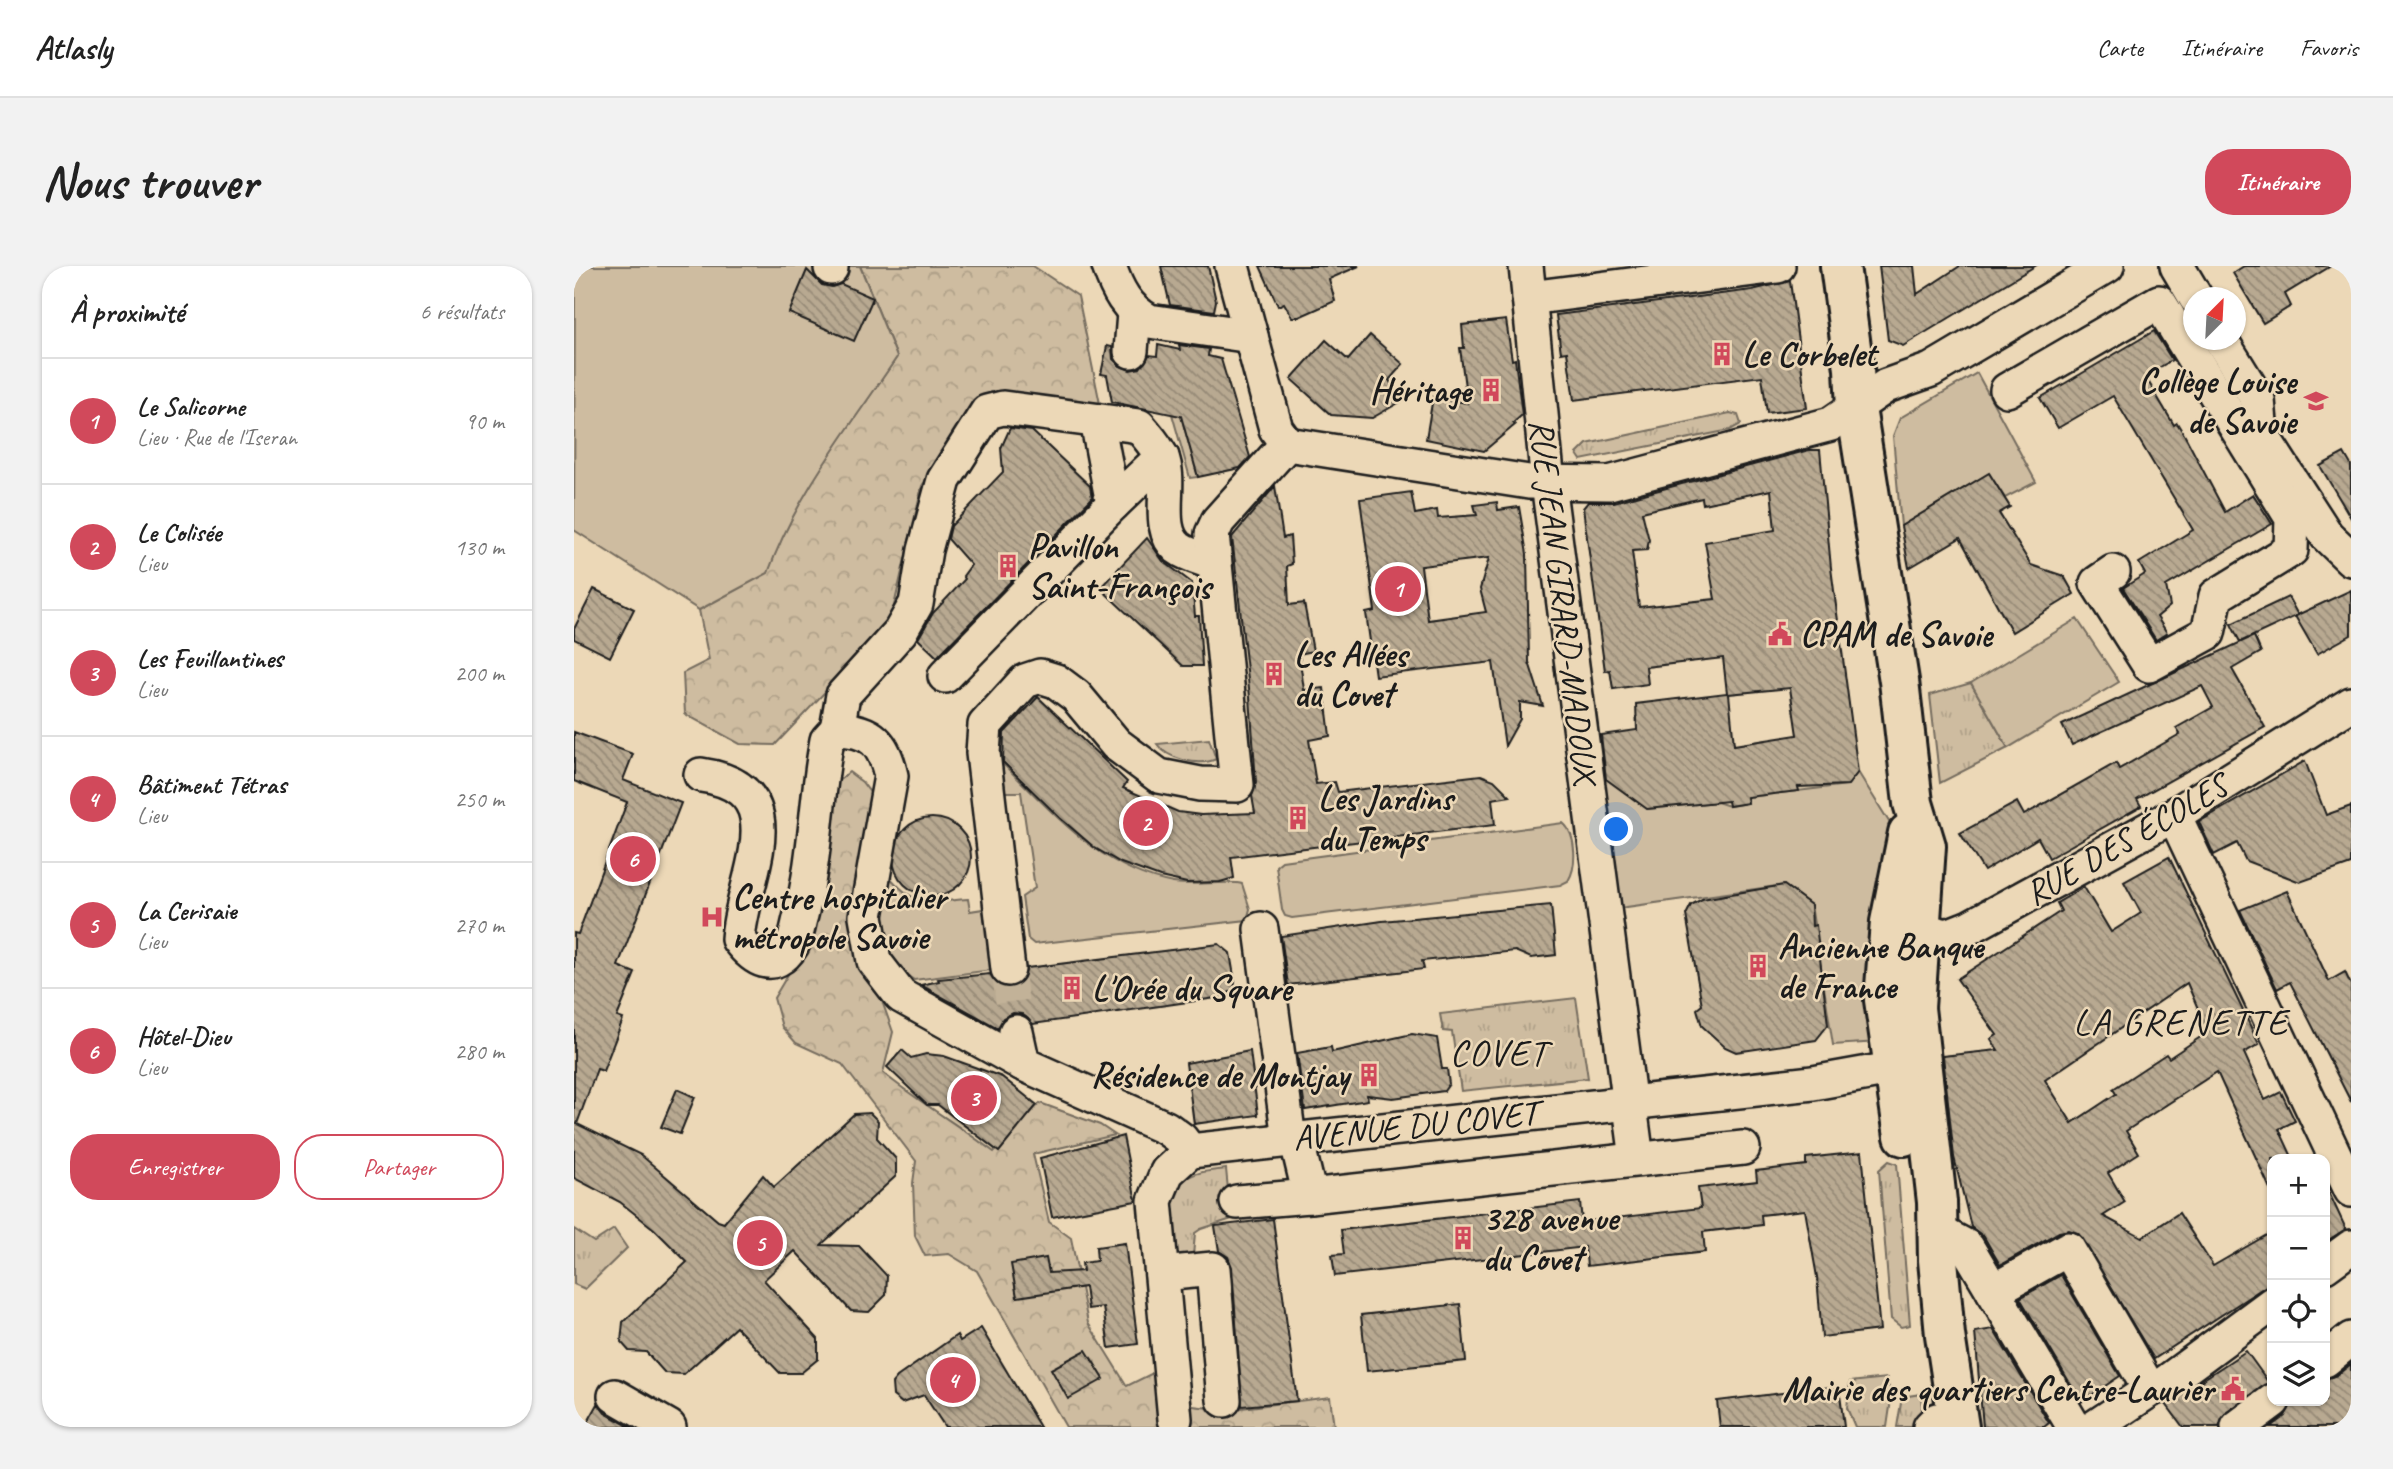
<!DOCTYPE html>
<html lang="fr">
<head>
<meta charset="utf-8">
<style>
  body { margin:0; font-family:Caveat,sans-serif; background:#f2f2f2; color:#222 }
  .controls { position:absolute; right:21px; bottom:21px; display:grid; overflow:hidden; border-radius:14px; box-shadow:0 2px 5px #0004 }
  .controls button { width:63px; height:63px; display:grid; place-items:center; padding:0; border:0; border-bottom:2px solid #e0e0e0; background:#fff; color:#222; font:35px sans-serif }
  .compass { position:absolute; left:1609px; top:21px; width:63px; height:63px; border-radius:50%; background:#fff; box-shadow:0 2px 5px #0004; rotate:24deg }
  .you { position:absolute; left:1043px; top:564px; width:24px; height:24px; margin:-18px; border:5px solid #fff; border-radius:50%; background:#1a73e8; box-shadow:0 0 0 10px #1a73e833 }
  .badge { display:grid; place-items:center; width:46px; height:46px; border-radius:50%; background:#d1495b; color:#fff; font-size:23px; font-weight:700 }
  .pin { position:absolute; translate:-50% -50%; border:4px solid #fff; box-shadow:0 2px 7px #0006 }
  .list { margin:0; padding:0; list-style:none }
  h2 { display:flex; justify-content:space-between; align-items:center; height:91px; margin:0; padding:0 28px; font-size:30px }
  h2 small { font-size:23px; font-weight:400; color:#767676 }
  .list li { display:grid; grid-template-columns:46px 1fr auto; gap:21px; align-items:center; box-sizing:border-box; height:126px; padding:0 28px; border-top:2px solid #e0e0e0 }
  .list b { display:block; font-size:26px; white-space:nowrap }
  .list p { margin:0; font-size:23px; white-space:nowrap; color:#767676 }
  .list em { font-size:23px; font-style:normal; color:#767676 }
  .actions { display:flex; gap:14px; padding:21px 28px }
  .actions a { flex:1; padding:16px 0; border:2px solid #d1495b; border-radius:28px; text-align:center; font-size:24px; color:#d1495b }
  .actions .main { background:#d1495b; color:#fff }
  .icon { flex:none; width:38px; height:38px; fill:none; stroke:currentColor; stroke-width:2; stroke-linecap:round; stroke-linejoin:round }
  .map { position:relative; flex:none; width:1777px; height:1161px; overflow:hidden; border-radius:28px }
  header { display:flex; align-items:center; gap:42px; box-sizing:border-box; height:98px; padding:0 35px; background:#fff; border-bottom:2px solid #e0e0e0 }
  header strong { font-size:33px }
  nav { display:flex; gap:38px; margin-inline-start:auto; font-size:24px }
  .intro { display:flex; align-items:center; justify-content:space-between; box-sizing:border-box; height:168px; padding:0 42px }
  h1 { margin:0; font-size:49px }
  .button { padding:18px 32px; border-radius:28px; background:#d1495b; color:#fff; font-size:24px; font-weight:700 }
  main { display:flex; gap:42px; padding:0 42px }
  aside { flex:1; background:#fff; border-radius:28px; box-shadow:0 2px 5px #0004 }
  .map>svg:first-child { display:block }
  .grass { fill:url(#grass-tufts); stroke:#756c5e; stroke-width:2 }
  .forest { fill:url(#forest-crowns); stroke:#756c5e; stroke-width:2 }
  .green { fill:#cebca0; stroke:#756c5e; stroke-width:2 }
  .building { fill:url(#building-back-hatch); stroke:#1c1c1c; stroke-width:2; fill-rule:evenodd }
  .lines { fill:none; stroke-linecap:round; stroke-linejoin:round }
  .minor-tunnel { stroke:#c2b298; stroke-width:33; stroke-dasharray:33 17; stroke-linecap:butt }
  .minor-casing { stroke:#1c1c1c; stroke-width:38 }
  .major-casing { stroke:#1c1c1c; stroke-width:44 }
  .minor { stroke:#ecd8b7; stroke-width:33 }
  .major { stroke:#ecd8b7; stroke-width:38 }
  .labels { text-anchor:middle; stroke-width:5; stroke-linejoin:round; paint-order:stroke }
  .poi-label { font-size:35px; font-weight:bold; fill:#1c1c1c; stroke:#ecd8b7; text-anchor:start }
  .street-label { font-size:35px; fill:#1c1c1c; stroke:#ecd8b7 }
  .neighbourhood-label { font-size:37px; letter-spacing:2px; fill:#1c1c1c; stroke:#ecd8b7 }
</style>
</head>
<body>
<header>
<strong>Atlasly</strong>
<nav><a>Carte</a><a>Itinéraire</a><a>Favoris</a></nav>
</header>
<div class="intro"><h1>Nous trouver</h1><a class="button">Itinéraire</a></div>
<main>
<aside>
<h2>À proximité<small>6 résultats</small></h2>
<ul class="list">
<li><span class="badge">1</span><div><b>Le Salicorne</b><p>Lieu · Rue de l'Iseran</p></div><em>90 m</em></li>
<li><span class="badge">2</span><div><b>Le Colisée</b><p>Lieu</p></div><em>130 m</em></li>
<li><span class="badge">3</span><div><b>Les Feuillantines</b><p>Lieu</p></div><em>200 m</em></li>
<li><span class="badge">4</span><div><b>Bâtiment Tétras</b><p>Lieu</p></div><em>250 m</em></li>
<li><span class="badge">5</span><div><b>La Cerisaie</b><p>Lieu</p></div><em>270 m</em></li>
<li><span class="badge">6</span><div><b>Hôtel-Dieu</b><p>Lieu</p></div><em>280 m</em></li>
</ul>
<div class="actions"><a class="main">Enregistrer</a><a>Partager</a></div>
</aside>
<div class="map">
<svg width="1777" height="1161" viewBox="0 0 1777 1161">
  <defs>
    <pattern id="grass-tufts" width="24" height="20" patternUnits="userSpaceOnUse" patternTransform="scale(1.75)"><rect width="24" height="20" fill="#cebca0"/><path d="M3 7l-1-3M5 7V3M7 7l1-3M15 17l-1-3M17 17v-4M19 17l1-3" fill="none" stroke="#b0a189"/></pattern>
    <pattern id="forest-crowns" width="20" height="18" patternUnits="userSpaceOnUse" patternTransform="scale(1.75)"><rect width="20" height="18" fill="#cebca0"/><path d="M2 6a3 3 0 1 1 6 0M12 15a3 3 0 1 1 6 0" fill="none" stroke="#b0a189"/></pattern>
    <pattern id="building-back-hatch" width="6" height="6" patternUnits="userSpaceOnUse" patternTransform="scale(1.75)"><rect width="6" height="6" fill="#b8a991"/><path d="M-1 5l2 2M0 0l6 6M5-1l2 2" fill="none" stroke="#958976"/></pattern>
  </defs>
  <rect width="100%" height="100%" fill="#ecd8b7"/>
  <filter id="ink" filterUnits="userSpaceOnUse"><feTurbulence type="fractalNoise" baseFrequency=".0143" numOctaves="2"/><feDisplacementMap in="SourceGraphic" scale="14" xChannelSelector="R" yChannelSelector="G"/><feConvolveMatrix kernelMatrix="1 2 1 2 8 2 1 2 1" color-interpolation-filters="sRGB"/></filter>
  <g filter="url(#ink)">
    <g class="grass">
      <path d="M1156,147L1164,149L1167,158L1156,164L1007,194L1003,188L1013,178Z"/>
      <path d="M1397,417L1434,482L1366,517L1356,429Z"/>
      <path d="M635,473L642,493C625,501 593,493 583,478Z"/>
      <path d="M1002,732L1014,812L887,825L878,766L869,765L866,748Z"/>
      <path d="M1315,895L1323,898L1336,1059L1327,1061L1317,1053L1305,904Z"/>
      <path d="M652,903L656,944L698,940L627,963L621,967L619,990L592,993C590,971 591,929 610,914C621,905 639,905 652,903Z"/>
      <path d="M0,963L20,976L40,963L53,982L11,1023L0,1018Z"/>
      <path d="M1313,1112L1317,1134L1313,1161H1281L1273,1142L1276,1116Z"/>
      <path d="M1347,1128L1348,1142L1341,1161H1323L1328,1131Z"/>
    </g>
    <g class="forest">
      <path d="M286,0H459L504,30L526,138L432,131L403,139L348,220L316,357L201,479L166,478L111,448L109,407L135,394L125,344L194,306C222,228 276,160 323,91Z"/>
      <path d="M275,506L288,516L304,537L296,701L319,766L309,807C345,836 383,858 420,886L466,837L526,859L541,869L459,888L475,956L497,972L514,1057L553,1120L585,1104L611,1139L651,1144L756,1131L760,1161H492L403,1005L375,988L351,990L341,970L339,917L342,895L268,798L222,777L208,761L200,732L229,683L262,517Z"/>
    </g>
    <g class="green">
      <path d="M1,0H286L323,91C277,160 222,228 194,307L125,344L0,264Z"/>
      <path d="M1403,107L1462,216L1431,232L1415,207L1327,260L1319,170L1326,152Z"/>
      <path d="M598,148L607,150L624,211L616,212Z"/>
      <path d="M1503,353L1545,416L1434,482L1397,417Z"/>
      <path d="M428,497C479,546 525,603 599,617C615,620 660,614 668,618L676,643L673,654L460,678L454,673L448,631L461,622L447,526H431Z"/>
      <path d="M1284,506L1322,567L1305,776L1259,779L1237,639L1210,619L1038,643L1025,513L1031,512L1074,543L1143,536L1155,540L1174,537V531L1273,519Z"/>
      <path d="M989,557C1003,569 1003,601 994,615L986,619L718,652L711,650L708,644L702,600L708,595Z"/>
      <path d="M313,608C343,643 350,636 394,633L396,645L409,643L418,704L340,714C330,707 318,700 312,689C300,670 308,628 313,608Z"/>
    </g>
    <g class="building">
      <path d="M587,0H634L642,35L640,45L596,39Z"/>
      <path d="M686,0H785L755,13L761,35L725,51H718L710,37L704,40Z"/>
      <path d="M1305,0H1340L1343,28L1386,0H1461L1329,80L1314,74Z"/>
      <path d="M1670,0H1757L1711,28L1717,40L1689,57L1659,7Z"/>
      <path d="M233,4L248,19L258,21L267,18L299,32L280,75L215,47Z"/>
      <path d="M1216,15L1233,142L1193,147L1188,110L1000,134L993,86L987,87L982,49L1178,24Z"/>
      <path d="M932,54L938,94L941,93L948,149L939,157L941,159L910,185L852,173L859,131L893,137L886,82H890L888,59Z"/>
      <path d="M1580,65L1598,94L1571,110L1600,159L1603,157L1611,170L1651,246L1679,228L1698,258L1592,320L1596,340L1583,351L1593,367L1582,374L1549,322L1571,308L1565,297L1619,264L1539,130L1484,162L1466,132Z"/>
      <path d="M796,69L829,98L815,114L828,135L798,152L757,149L717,113L752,74L774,94Z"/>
      <path d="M584,79L606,84L605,79L635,83L634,90L647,93L676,191L666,202L624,211L607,150L538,136L533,109L527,108L533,80L538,81L539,93L546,100L556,104L566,102L575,89L583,90Z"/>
      <path d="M436,162L458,165L516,220L518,232L363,391L344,373L359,347L391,313L389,310L397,299L374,273L377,260L429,206L427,182Z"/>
      <path d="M1235,184H1246L1257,302L1284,506L1274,519L1224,521L1225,525L1173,531L1174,537L1155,540L1154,535L1073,543L1032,513L1027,469L1063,464L1062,438L1153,427L1149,392L1072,401L1074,418L1039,423L1036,404L1031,405L1009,242L1014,236H1040ZM1197,224L1201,264L1131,276L1141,333L1065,341L1058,285L1073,284L1075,274L1068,246L1128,232L1129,238ZM1216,422L1223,469L1160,479L1155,428Z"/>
      <path d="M1770,187L1777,199V252L1746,200Z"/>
      <path d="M1415,207L1436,241L1425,247L1457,299L1490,310L1500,328L1438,366L1386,272L1335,302L1327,260Z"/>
      <path d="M701,220L709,272L716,270L718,298L713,300L715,339L730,337L739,385L725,388L730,424L750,422L756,470L735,474L742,518L761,516L764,526L907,509L920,514L936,530L918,533L921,559L657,591L660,612L646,616L613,617L586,611L547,597L521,582L486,552L429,496L430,467L464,431L553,516L549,522L604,546L627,549L681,547L678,530L682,517L676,431L658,271Z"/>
      <path d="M837,226L841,248L863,244L864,252L903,249L900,239L923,236L924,244L945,241L953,288L955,396L969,440L946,436V453L931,480L919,396L801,410L792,347L801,345L786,233ZM915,292L906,323L912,346L854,354L847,300Z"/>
      <path d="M573,272L589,295L618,317L621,350H625L628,400H609L526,322Z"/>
      <path d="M20,323L60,343L36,391L0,373V363Z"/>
      <path d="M1777,324V369L1743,388L1721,350Z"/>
      <path d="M1714,331L1724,349L1666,376L1657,358Z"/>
      <path d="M1680,370L1687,386L1658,403L1691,461L1563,533L1567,540L1475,592L1464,572L1410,605L1386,567L1443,536L1450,549L1542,497L1545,503L1606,468L1602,462L1639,441L1628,420L1498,479L1488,459Z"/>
      <path d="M0,466L59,488L49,514L107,537L44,700L61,707L43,751L49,753L29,805L23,803L3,858L67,889L144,955L150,957L189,909L200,921L280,848L296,847L304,855L303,872L322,893V910L247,979L285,980L313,1010L312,1029L295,1046L277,1045L221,985L190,1014L244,1073V1093L227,1107H206L162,1061L110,1108L91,1107L72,1086L55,1085L47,1076L49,1056L113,996L80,963L46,936L0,912V667L4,668L53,536L0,515Z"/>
      <path d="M1731,495L1752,549L1777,540V598L1726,616L1672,595L1663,577L1640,589L1625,556Z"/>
      <circle cx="358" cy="591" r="39"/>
      <path d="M1595,591L1685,778L1670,787L1691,834L1707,826L1721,855L1705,863L1719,893H1698V927L1643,806L1552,865L1565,887L1534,907L1551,936L1529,950L1568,971L1605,947L1639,1000L1698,966V1016L1580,1093L1504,967L1495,964L1485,966L1426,999L1410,971L1397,961L1380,891L1369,790L1424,784L1417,773L1423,769L1383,713L1487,645L1483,637L1510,621L1537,666L1567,647L1550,616ZM1613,717L1634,766L1595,792L1592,788L1539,823L1542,828L1498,857L1471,814Z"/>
      <path d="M1210,619L1237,639L1238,660L1242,659L1254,759L1242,774L1162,786L1151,781L1128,760L1123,743L1128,739L1112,649L1117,639L1128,633Z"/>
      <path d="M1713,625L1755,715L1771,706L1777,719V836L1716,716L1703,723L1666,644Z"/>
      <path d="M977,639L982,689L957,692L941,685L848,695L850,703L714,719L707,670L808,655Z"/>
      <path d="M645,678L656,687L661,716L660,723L649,731L459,758L448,748L439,747L429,752L424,762L347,719L365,715L364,713L416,708L426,720L437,722L446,718L453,702Z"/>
      <path d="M838,768L863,772L868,803H873L875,818L870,825L819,832L793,829L794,834L731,844L723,787L757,781L758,786Z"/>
      <path d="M328,784L337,792L352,788L370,790L428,811L463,839L425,886L364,839H353L313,801Z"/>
      <path d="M676,785L684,849L620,858L612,797Z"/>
      <path d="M103,823L121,831L106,868L87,861Z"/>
      <path d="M549,870L562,935L478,951L466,892Z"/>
      <path d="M1288,886L1306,1064L1248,1071L1243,1011L1231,944L1187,949L1188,959L1129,966L1131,986L1013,1000L1011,981L761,1010L758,989L770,988L767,964L1006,936L1008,956L1127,942L1124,922L1183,915L1182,905L1232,899V892Z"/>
      <path d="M1751,918L1772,963L1751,976Z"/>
      <path d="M699,953L723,1135L668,1140L658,1001L654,991L645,985L641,960Z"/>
      <path d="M551,977L564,1078L535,1082L529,1041L514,1043L511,1021L443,1031L437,998L472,992L475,1007L509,1005L508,997L523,995L522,981Z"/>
      <path d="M1487,1009L1546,1110L1507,1136L1446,1032Z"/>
      <path d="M886,1038L892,1095L793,1105L787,1049Z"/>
      <path d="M407,1062L466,1161H371L350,1129L328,1137L319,1130L318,1117L323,1111L383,1069L386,1075Z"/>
      <path d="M1419,1063L1475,1157L1470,1161H1409L1401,1066Z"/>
      <path d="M512,1084L530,1113L494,1133L477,1103Z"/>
      <path d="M1672,1085L1695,1117L1653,1146L1645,1161H1609L1592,1138Z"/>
      <path d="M1777,1098V1161H1696L1711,1150L1718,1135H1751V1113L1763,1109Z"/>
      <path d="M1265,1120L1270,1161H1146L1143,1135Z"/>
      <path d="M24,1138L31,1147L56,1161H11Z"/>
    </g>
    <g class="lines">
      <path class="minor-tunnel" d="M434,703L442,766"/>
      <g class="minor-casing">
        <g id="minor">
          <path d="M257,0V2"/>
          <path d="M535,0C543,24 553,43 575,55L677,70"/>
          <path d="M658,0L702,163L713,178"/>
          <path d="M952,0L974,217L1063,893"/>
          <path d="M1603,0L1622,32"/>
          <path d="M955,32L1204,0"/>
          <path d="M1647,74L1684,134L1687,168L1753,270L1777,293"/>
          <path d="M557,85L560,47"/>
          <path d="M1433,124L1585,36L1718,252L1717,284L1642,330L1634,367L1575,399L1523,317L1539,306"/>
          <path d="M539,238L588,191"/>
          <path d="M371,410L539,238L523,155"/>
          <path d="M263,463L269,429L326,366L342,338L351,284L370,214L413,146L429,142L565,160C573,170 583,180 588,192C599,218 580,262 604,282C613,289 629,293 640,297"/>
          <path d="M127,509C225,523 168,611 164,673C179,693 200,708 218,679C223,671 224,658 227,649C242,591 242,532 253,474L263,463C298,464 310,477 317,510L292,650L300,695L327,730L449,798"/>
          <path d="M1600,549L1777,924"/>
          <path d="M1322,658L1373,670L1396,661L1600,549L1777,438"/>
          <path d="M687,663L715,873L724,880L736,930L1169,882"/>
          <path d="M434,703L409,487L411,459L451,415L466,410L482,415L502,430L542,478L585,510L626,518L663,519L638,268L644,255L713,178L955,216L1035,217L1257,158L1312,120L1357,104L1533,0"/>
          <path d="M442,766L449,798L592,862L607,873L616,885"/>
          <path d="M663,936L736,930"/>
          <path d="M1365,966L1393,981L1500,1161"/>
          <path d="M1751,1000L1777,981"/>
          <path d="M588,1008L639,1003L650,1134"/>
          <path d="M1419,1025L1494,983L1576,1124"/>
          <path d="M1751,1094L1777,1073"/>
          <path d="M41,1130L95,1161"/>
          <path d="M601,1153L581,935L593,906L616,885L1239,817L1345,798"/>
          <path d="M1356,1161L1363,1154"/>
          <path d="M1521,1161L1576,1124L1591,1117L1698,1038"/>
          <path d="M1664,1161L1699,1135"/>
        </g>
      </g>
      <g class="major-casing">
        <g id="major">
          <path d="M1266,0L1280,103L1282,142L1325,415L1339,537L1352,580L1341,742L1363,936L1364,994L1371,1069L1385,1161"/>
          <path d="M1330,870L1310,734L1316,656L1334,567"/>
        </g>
      </g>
      <use href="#minor" class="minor"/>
      <use href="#major" class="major"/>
    </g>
  </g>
  <defs>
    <g id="building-bare" transform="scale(1.89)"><path d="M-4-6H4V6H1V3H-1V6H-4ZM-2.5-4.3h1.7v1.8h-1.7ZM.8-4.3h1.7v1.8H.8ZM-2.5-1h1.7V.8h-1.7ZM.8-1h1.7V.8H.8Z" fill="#d1495b" stroke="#ecd8b7" stroke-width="2.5" paint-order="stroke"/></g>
    <g id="school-bare" transform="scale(1.89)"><path d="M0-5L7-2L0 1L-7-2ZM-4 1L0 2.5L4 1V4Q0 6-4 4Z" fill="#d1495b" stroke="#ecd8b7" stroke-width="2.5" paint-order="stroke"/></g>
    <g id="civic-bare" transform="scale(1.89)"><path d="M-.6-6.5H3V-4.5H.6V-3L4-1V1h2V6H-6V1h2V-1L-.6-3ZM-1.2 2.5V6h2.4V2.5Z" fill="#d1495b" stroke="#ecd8b7" stroke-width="2.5" paint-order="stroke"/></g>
    <g id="hospital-bare" transform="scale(1.89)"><path d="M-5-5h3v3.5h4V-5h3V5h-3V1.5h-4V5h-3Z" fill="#d1495b" stroke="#ecd8b7" stroke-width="2.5" paint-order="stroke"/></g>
  </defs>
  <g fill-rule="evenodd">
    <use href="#building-bare" x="1148" y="88"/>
    <use href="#building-bare" x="917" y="124"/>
    <use href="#school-bare" x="1742" y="135"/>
    <use href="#building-bare" x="434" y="300"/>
    <use href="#civic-bare" x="1206" y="368"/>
    <use href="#building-bare" x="700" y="408"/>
    <use href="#building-bare" x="724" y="552"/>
    <use href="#hospital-bare" x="138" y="651"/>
    <use href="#building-bare" x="1184" y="700"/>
    <use href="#building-bare" x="498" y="722"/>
    <use href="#building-bare" x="795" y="809"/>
    <use href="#building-bare" x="889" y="972"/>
    <use href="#civic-bare" x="1659" y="1123"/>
  </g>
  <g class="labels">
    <g class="poi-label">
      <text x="1168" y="100">Le Corbelet</text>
      <text x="1722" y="127" text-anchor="end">Collège Louise<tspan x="1722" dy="40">de Savoie</tspan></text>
      <text x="897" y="136" text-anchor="end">Héritage</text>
      <text x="454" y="292">Pavillon<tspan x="454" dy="40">Saint-François</tspan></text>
      <text x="1226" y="380">CPAM de Savoie</text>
      <text x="720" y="400">Les Allées<tspan x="720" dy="40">du Covet</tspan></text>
      <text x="744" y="544">Les Jardins<tspan x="744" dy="40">du Temps</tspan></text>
      <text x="158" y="643">Centre hospitalier<tspan x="158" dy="40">métropole Savoie</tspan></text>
      <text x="1204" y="692">Ancienne Banque<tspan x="1204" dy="40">de France</tspan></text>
      <text x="518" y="734">L'Orée du Square</text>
      <text x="775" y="821" text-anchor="end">Résidence de Montjay</text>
      <text x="909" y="964">328 avenue<tspan x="909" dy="40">du Covet</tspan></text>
      <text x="1639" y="1135" text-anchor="end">Mairie des quartiers Centre-Laurier</text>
    </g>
    <g class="street-label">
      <text transform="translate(990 335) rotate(83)" y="12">RUE JEAN GIRARD-MADOUX</text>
      <text transform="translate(1552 573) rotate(-30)" y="12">RUE DES ÉCOLES</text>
      <text transform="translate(841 859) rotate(-6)" y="12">AVENUE DU COVET</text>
    </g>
    <g class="neighbourhood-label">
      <text x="1607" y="768">LA GRENETTE</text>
      <text x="925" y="799">COVET</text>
    </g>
  </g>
</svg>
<div class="controls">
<button>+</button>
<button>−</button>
<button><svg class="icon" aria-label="locate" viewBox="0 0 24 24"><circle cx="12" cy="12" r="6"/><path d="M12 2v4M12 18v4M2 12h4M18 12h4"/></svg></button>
<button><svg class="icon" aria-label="layers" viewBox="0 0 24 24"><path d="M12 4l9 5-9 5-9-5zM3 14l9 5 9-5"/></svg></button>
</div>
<svg class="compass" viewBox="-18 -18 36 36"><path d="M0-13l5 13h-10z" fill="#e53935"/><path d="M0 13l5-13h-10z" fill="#767676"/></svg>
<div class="you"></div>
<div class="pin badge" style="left:824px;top:323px">1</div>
<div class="pin badge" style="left:572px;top:557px">2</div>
<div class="pin badge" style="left:400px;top:832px">3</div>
<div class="pin badge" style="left:379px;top:1114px">4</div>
<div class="pin badge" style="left:186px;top:977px">5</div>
<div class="pin badge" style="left:59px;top:593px">6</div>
</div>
</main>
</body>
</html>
